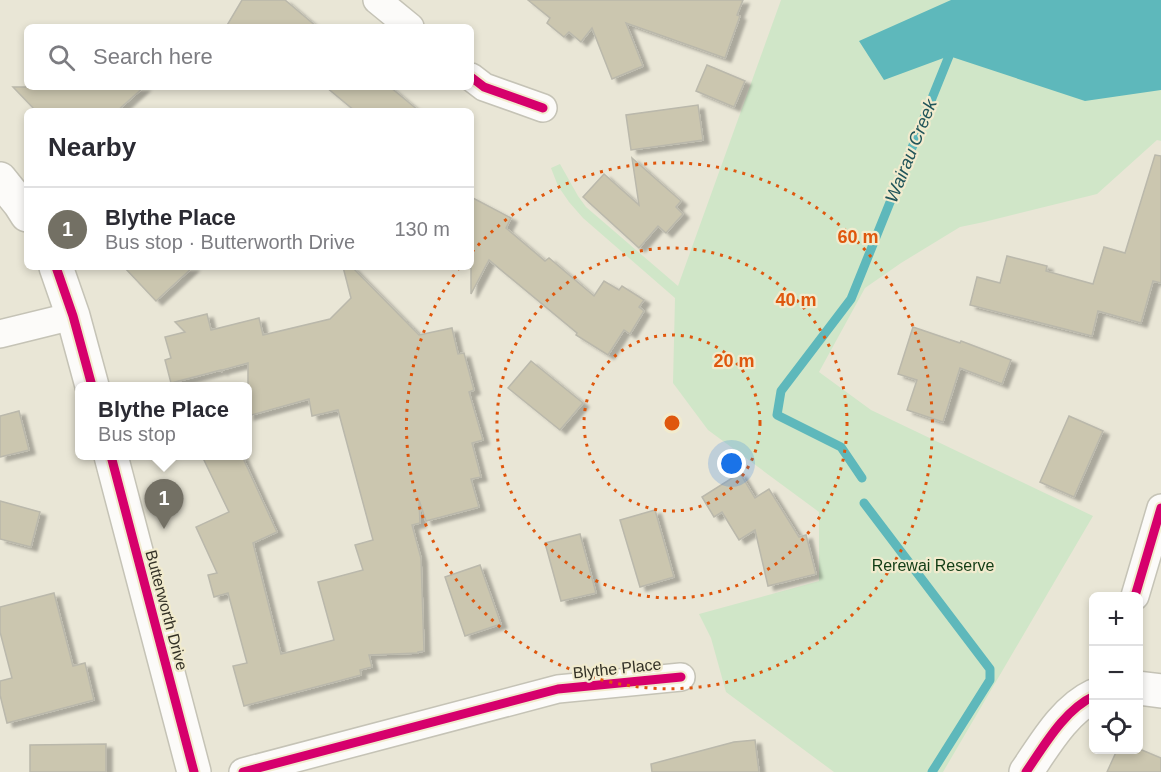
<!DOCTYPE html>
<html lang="en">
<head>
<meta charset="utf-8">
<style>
  body { margin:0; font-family:Helvetica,sans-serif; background:#f7f7f7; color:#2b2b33 }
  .controls { position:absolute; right:18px; bottom:18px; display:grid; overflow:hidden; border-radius:9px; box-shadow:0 3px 9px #0003 }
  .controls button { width:54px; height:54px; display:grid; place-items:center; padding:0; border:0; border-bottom:2px solid #e1e1e2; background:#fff; color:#2b2b33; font:30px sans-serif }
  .you { position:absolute; left:732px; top:464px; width:21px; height:21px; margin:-15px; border:4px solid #fff; border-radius:50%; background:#1a73e8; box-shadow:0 0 0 9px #1a73e833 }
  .badge { display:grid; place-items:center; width:39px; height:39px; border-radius:50%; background:#737064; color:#fff; font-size:20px; font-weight:700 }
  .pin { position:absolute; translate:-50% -50px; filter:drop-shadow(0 2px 3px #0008) }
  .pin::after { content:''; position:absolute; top:32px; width:21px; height:18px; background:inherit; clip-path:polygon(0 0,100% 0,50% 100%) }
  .popup { position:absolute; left:75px; top:382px; width:177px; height:78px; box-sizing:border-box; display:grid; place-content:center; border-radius:9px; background:#fff; filter:drop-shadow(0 2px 4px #0005); font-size:20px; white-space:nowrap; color:#7c7c81 }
  .popup b { font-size:22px; color:#2b2b33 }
  .popup::after { content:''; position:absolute; left:50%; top:100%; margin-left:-12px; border:12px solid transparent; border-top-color:#fff }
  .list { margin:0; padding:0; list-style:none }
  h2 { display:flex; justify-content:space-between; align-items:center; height:78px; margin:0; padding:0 24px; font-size:26px }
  h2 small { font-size:20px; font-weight:400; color:#7c7c81 }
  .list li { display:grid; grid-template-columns:39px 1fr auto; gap:18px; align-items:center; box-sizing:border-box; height:84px; padding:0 24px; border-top:2px solid #e1e1e2 }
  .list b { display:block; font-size:22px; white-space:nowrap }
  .list p { margin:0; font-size:20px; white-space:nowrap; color:#7c7c81 }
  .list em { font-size:20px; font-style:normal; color:#7c7c81 }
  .icon { flex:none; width:33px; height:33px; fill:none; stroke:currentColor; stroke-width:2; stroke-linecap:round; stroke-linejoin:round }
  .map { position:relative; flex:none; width:1161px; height:772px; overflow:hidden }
  .search { position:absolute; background:#fff; box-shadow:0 3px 9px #0003; left:24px; top:24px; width:450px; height:66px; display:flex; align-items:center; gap:15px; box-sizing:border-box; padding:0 21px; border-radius:9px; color:#7c7c81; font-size:22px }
  .panel { position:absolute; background:#fff; box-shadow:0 3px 9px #0003; left:24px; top:108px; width:450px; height:162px; border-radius:9px }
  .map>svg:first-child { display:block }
  .green { fill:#d0e6c8 }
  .water { fill:#5eb8bb }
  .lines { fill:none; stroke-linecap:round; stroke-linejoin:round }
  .stream { stroke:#5eb8bb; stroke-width:9 }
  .building { fill:#cbc6af; stroke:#bab8ab; stroke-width:1.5; filter:url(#shadow) }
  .minor-casing { stroke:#c5c3b6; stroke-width:30 }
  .tertiary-casing { stroke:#c5c3b6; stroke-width:36 }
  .minor { stroke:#fcfbf9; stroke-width:27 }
  .tertiary { stroke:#fcfbf9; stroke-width:33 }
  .cycleway-casing { stroke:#f1ebce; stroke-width:13 }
  .cycleway { stroke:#d6006c; stroke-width:9 }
  .ring { fill:none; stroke:#df570d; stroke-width:3; stroke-dasharray:3 6 }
  .labels { text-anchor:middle; stroke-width:4.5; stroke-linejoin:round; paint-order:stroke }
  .park-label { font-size:16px; fill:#113c15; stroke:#f1ebce }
  .street-label { font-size:16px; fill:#333126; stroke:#f1ebce }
  .water-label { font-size:18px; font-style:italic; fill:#22555a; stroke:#f1ebce }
  .centre { fill:#df570d; stroke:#f1ebce; stroke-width:3 }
  .ring-label { font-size:18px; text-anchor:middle; font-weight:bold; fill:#df570d; stroke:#f1ebce; stroke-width:4.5; stroke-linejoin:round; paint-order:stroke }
</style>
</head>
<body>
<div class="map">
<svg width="1161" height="772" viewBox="0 0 1161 772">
  <defs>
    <filter id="shadow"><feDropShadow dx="6" dy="4" stdDeviation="1.5" flood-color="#0004"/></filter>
  </defs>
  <rect width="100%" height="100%" fill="#e9e6d6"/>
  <path class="green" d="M781,0H1161V141L1157,140L1097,194L984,222L960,227L901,263L865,288L819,372L871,410L1093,516L943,772H834L726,692L711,638L699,614L819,581V512L708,430L673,383L675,298L583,218L569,202L558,186L551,168L560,164L578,196L586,207L678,286Z"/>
  <path class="water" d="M951,0H1161V90L1085,101L949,56L884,80L859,41Z"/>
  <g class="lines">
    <g class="stream">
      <path d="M862,478L841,447L777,415L781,391L851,299L949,56"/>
      <path d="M864,503L990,669V680L932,772"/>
    </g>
  </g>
  <g class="building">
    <path d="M242,0H285L317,27H226Z"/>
    <path d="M528,0H743L737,15L740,16L725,58L626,23L643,66L612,79L592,28L581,42L569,32L564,37L547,23L550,18Z"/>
    <path d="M707,65L745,81L734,107L696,91Z"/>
    <path d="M13,87H144L117,111H36Z"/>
    <path d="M326,87H390L419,111H355Z"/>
    <path d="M698,105L703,140L631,150L626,115Z"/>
    <path d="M1155,155L1161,156V283L1153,281L1141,323L1098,311L1092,336L970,305L977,277L1000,283L1007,256L1047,266L1046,271L1093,284L1104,247L1125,253Z"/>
    <path d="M632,158L681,201L676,207L683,214L666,233L658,226L639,248L583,197L604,174L639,205Z"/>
    <path d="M471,197L511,218L506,228L545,261L549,258L594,296L604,281L619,290L622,286L644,300L639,307L644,311L630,334L624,330L608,355L576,335L577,333L489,260L471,294Z"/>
    <path d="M124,267H193L156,301Z"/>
    <path d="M343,267H352L419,335L452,328L458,354L464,353L474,390L469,392L483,440L472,443L481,477L471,479L479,507L426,521L419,500L420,523L412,525L421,558L424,651L418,652V653L369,655L372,667L360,670L361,675L244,706L233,666L247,663L228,593L214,597L208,575L217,573L196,527L229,512L202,456H242L277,532L253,543L281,654L334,640L318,582L363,570L355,545L373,540L338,410L312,416L309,399L248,416V363L222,370V372L221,370L171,383L165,360L171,358L165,337L185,332L175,322L207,314L211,330L259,318L263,335L330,319L351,298Z"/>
    <path d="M913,327L960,343L961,341L1011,360L1002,384L960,368L943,422L907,410L917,380L898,374Z"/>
    <path d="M531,361L583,403L560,430L508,388Z"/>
    <path d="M19,411L29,450L0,457V416Z"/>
    <path d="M1069,416L1103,431L1074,497L1040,482Z"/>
    <path d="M740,473L755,498L769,489L799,537L806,535L816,574L768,586L755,530L739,540L722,512L714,517L702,497Z"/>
    <path d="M0,501L40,512L31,547L0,539Z"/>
    <path d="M655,510L674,577L640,587L620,520Z"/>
    <path d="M580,534L596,593L561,601L545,543Z"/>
    <path d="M480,565L501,624L465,636L445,577Z"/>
    <path d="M54,593L73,666L85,663L94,700L7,723L0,695V681L12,678L0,632V607Z"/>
    <path d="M755,740L759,772H652L651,764L734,742Z"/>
    <path d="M106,744V772H30V745Z"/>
    <path d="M1117,750H1142L1161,758V772H1107Z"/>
  </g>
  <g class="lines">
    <g class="minor-casing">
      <g id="minor">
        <path d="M377,0L410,27"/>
        <path d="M471,77L484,87L543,108"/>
        <path d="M0,334L73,316"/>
        <path d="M1135,596L1161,508"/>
        <path d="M243,772L558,689L681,677"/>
      </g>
    </g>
    <g class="tertiary-casing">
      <g id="tertiary">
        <path d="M0,179L20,204L27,215"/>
        <path d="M56,267L73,316L92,386"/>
        <path d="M111,456L194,772"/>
        <path d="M1138,688L1161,691"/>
        <path d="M1026,772C1044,746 1064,710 1094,696"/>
      </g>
    </g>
    <use href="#minor" class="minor"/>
    <use href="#tertiary" class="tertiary"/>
    <g class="cycleway-casing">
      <g id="cycleway">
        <path d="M471,77L484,87L543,108"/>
        <path d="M56,267L73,316L92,386"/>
        <path d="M111,456L194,772"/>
        <path d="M1135,596L1161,508"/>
        <path d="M243,772L558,689L681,677"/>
        <path d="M1026,772C1044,746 1064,710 1094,696"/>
      </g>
    </g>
    <use href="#cycleway" class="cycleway"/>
  </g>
  <g class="ring">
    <circle cx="672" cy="423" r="88"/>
    <circle cx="672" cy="423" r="175"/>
    <path d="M472 252A263 263 0 1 1 459 268"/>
  </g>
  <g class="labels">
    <g class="park-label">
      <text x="933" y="571">Rerewai Reserve</text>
    </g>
    <g class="street-label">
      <text transform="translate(167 610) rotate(75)" y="6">Butterworth Drive</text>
      <text transform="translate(617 668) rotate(-6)" y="6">Blythe Place</text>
    </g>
    <g class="water-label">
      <text transform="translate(911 151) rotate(-68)" y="6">Wairau Creek</text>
    </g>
  </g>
  <circle cx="672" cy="423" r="9" class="centre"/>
  <g class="ring-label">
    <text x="858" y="243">60 m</text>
    <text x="796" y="306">40 m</text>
    <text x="734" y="367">20 m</text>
  </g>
</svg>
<div class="controls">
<button>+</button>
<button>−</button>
<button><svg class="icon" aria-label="locate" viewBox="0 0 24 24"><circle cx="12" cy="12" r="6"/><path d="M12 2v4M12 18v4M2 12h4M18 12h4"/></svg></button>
</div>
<div class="you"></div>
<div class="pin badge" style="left:164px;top:529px">1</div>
<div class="popup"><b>Blythe Place</b>Bus stop</div>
<div class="search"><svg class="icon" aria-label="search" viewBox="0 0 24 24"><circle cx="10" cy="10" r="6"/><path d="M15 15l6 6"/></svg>Search here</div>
<section class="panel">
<h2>Nearby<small></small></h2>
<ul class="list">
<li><span class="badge">1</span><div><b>Blythe Place</b><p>Bus stop · Butterworth Drive</p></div><em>130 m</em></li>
</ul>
</section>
</div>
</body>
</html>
